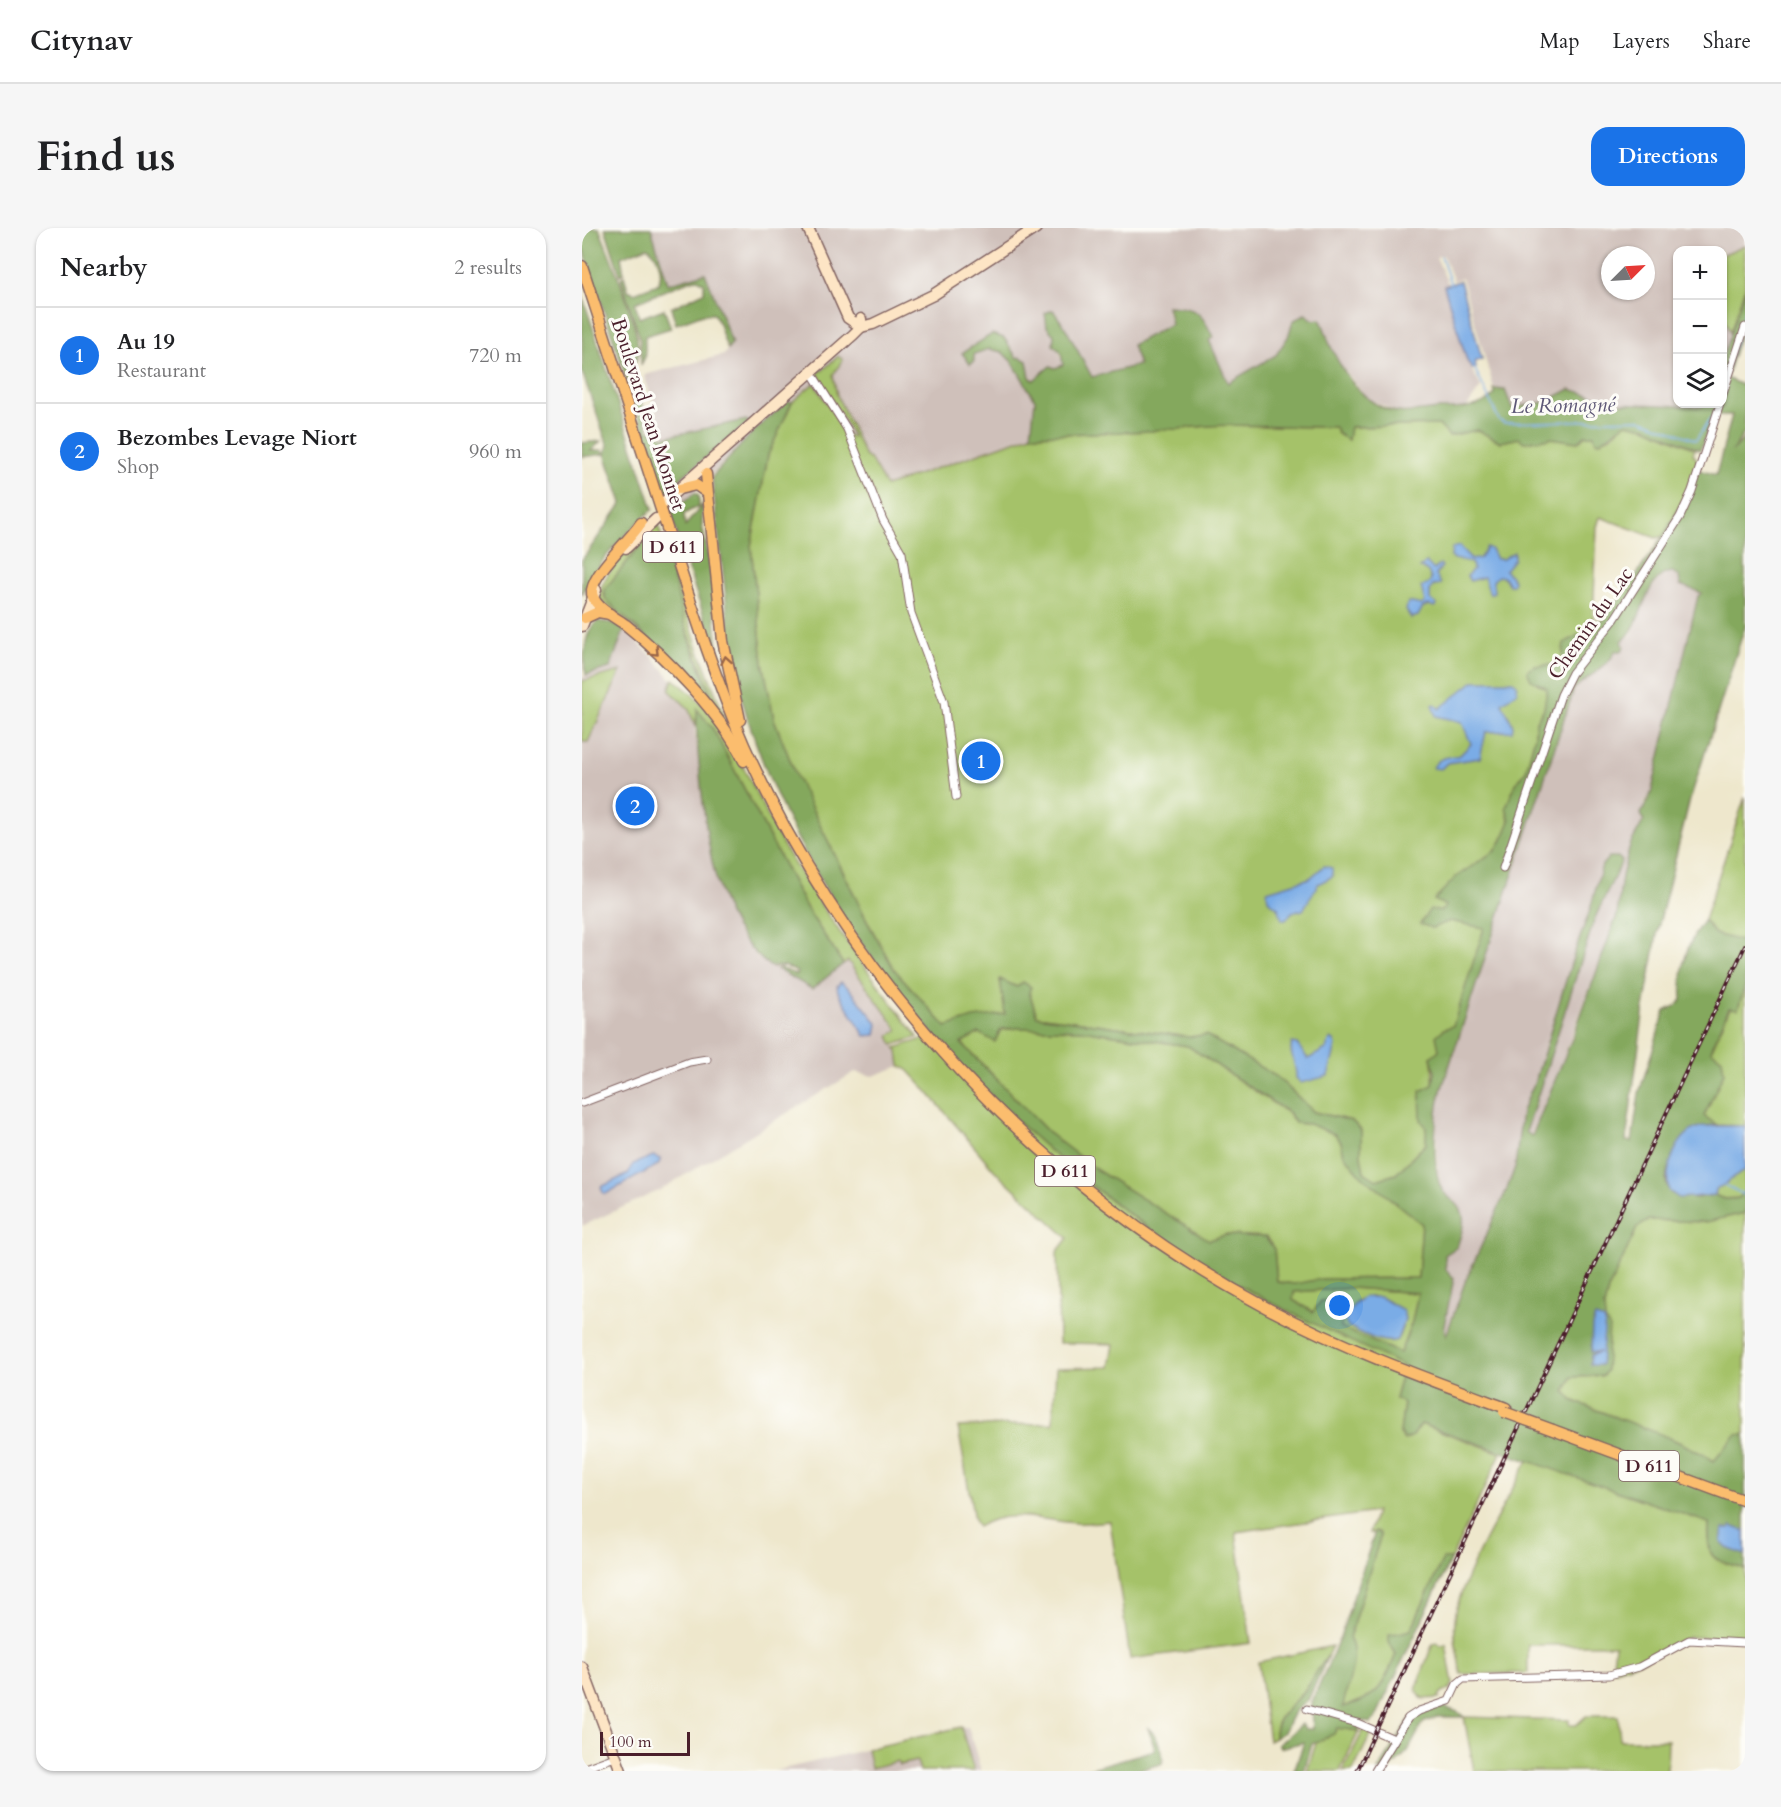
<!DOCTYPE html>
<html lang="en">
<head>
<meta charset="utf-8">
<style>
  body { margin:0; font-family:Cardo,serif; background:#f6f6f6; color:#202124 }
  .controls { position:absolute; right:18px; top:18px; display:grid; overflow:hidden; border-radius:12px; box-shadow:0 2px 4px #0004 }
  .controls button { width:54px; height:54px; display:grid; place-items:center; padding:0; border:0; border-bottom:2px solid #e0e0e0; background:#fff; color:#202124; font:30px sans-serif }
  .compass { position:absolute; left:1019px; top:18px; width:54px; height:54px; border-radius:50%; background:#fff; box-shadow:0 2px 4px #0004; rotate:66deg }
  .scale { position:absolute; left:18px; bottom:15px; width:90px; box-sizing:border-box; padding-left:6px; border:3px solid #4a1f2b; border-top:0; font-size:16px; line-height:21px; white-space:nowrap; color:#4a1f2b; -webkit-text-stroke:4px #fdfcf7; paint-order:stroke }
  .you { position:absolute; left:758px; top:1078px; width:21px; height:21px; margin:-15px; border:4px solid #fff; border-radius:50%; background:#1a73e8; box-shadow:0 0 0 9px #1a73e833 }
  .badge { display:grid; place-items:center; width:39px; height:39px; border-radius:50%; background:#1a73e8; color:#fff; font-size:20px; font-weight:700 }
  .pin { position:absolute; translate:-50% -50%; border:3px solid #fff; box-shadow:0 2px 6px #0006 }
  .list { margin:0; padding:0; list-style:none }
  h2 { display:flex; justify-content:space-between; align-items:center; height:78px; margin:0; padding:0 24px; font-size:26px }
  h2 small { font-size:20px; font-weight:400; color:#757577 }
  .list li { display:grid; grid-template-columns:39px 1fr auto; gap:18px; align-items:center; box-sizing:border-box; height:96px; padding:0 24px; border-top:2px solid #e0e0e0 }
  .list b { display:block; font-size:22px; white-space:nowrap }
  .list p { margin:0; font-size:20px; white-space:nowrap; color:#757577 }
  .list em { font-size:20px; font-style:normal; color:#757577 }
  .icon { flex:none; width:33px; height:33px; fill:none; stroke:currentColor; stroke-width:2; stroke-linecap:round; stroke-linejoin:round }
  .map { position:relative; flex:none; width:1163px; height:1543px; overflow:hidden; border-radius:18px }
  header { display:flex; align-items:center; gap:36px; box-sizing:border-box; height:84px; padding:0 30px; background:#fff; border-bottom:2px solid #e0e0e0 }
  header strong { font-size:28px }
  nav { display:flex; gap:33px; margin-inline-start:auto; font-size:21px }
  .intro { display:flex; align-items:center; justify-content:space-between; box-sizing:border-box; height:144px; padding:0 36px }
  h1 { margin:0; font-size:42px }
  .button { padding:15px 27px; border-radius:18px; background:#1a73e8; color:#fff; font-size:21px; font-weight:700 }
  main { display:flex; gap:36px; padding:0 36px }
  aside { flex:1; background:#fff; border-radius:18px; box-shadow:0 2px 4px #0004 }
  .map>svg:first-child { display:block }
  .industrial { fill:#cfc0ba; fill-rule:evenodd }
  .green { fill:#a5c269; stroke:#78704a; stroke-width:1.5; fill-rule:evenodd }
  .forest { fill:#84a85d; stroke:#676444; stroke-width:1.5; fill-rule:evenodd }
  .water { fill:#7aace6; stroke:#626688; stroke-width:1.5 }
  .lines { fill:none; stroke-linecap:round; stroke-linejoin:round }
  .stream { stroke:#7aace6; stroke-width:1.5 }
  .street-casing { stroke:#836563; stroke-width:9 }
  .secondary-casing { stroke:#836563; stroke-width:13 }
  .primary-casing { stroke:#836563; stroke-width:13 }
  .street { stroke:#fff; stroke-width:7 }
  .secondary { stroke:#fde5c5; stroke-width:10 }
  .primary { stroke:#fbbd6e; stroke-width:10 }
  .rail-casing { stroke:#4a1f2b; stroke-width:4 }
  .rail { stroke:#fdfcf7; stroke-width:1.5; stroke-dasharray:4.5; stroke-linecap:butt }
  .primary-bridge-casing { stroke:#836563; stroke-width:13; stroke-linecap:butt }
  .primary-bridge { stroke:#fbbd6e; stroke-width:10 }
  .oneway { stroke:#9a6649 }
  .labels { text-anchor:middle; stroke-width:6; stroke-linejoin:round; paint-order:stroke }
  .shield { fill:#fdfcf7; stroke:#806168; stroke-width:1.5 }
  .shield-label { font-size:18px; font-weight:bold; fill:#4a1f2b }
  .street-label { font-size:20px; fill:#4a1f2b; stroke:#fdfcf7 }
  .water-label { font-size:21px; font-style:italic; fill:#5d5776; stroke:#fdfcf7 }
</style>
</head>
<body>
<header>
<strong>Citynav</strong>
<nav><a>Map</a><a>Layers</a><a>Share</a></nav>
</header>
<div class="intro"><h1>Find us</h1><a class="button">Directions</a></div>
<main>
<aside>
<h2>Nearby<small>2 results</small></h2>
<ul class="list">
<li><span class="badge">1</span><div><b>Au 19</b><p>Restaurant</p></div><em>720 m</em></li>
<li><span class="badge">2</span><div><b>Bezombes Levage Niort</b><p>Shop</p></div><em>960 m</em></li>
</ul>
</aside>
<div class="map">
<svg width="1163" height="1543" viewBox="0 0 1163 1543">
  <rect width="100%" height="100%" fill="#fdfcf7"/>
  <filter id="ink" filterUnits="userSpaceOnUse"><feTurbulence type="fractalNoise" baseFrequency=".0167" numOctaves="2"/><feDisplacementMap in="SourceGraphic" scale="12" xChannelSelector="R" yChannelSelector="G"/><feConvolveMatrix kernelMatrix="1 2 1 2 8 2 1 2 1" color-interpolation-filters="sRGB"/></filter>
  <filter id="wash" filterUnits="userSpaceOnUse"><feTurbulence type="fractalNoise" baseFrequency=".008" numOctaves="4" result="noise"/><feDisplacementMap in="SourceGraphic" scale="24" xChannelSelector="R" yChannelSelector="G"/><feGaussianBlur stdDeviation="1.35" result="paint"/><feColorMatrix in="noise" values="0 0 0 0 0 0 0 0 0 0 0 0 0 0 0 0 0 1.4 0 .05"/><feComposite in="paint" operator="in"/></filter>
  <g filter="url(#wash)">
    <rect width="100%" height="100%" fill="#eee7cc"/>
    <g class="industrial">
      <path d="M69,0H1163V59L1141,129L1140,22H1096V176H1121L1120,179L1034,175L988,161L963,174L930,180L923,162L912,161L880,50L872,53L861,27L854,29L866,56L862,58L885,133L899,159L884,180L815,184L785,170L758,136L748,118L747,110L723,86L711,94L706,109L694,127L646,155L626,112L584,82L589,96L558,137L510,149L474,84L465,92V99L472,107L481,137L473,140L468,138L452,152L422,110L392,126L407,121L420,124L431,135L453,172L449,207L286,264L265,207L231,155L210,174L206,173L168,207L96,281L85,285L81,271L89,258L126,230L164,192L82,209L62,147L142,127L149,115L123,45L85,56ZM1028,27H1064V63H1028Z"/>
      <path d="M1087,344L1095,345L1098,357L1120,362V365L1116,368L1107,401L1102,433L1069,566L1062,576V591L1048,617L1040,647L1035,687L970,860L883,1054L864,1109L862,1098L872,1050L864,1042L863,1027L878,980L860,961L856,943L854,883L859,863L992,461L1005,448L1030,430L1040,413L1049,407L1057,391L1062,370L1078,350Z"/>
      <path d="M42,402L69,427L115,481L113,505L125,608L136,659L155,704L175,729L230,761L266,733L316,802L308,808L316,824L318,838L291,848L273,844L78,962L0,998V449L28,440Z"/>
      <path d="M381,1499H386L399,1543H192Z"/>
    </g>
    <g class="green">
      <path d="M1163,17V59L1148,105L1141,88L1140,27Z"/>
      <path d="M256,128L261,132L251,147L255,167L283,228L289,232L304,258L449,207L570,203C579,200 586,202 596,201C648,193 701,200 753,199L766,212L767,199L857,197L867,208L895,202L919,214L937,210L942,214L969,210L996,214L1003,207H1012L1014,213L1029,208L1044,195L1063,199L1113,221L1111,226L1116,233C1107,260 1096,284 1082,308L1074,310L1018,289L1015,299L1011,391L1005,392L1004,403L996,408L979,436L952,438L957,457L966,460L962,481L954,493L953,508L944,543L929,566L925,585L928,595L915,621L874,649L864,677L850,700L868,693L903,700L871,798L862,801L857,822L849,829C856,858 844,886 844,916L814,946L794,952L782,944L779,928V902L770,893L732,884L695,849L624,807L607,809L455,788L447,764L418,752L424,786L382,793L364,799L312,741L287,696L215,550L192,491L181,435L169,318L186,227L210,174L232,155L265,207L271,209L236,146L238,141L240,143Z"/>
      <path d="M75,294L117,423L145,495L122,469L131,470L103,396L86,335L76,314L58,316L22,366L23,371L84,427L18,372C12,350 60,309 75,294Z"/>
      <path d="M39,443L6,514H0V453Z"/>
      <path d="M91,451C152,493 171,569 208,629C247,692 291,751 336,809L311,817L307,808L316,802L266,733L261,736L225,681L131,501L114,491L113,497L106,480L87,462Z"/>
      <path d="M1163,569V714L1160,715L1133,706L1122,692Z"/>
      <path d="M1163,758V898L1135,897L1122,888L1142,844L1140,831L1129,823L1148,780H1156Z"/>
      <path d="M436,800L500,802L606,818L707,886L713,895L727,896L753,906L759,914L762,927L780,948L840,996L836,1050L739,1051L713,1056L695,1054L692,1021L684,1009L643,1007L627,1013L516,943L469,907L379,814L397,805Z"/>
      <path d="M353,807C403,855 451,907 504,952C597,1034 711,1086 822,1138L813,1171L822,1175L818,1205L831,1208L839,1196L919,1225L869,1331L861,1332L829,1402L807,1414L814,1426C801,1459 796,1470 760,1479L771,1434L767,1410L798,1306L787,1305L794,1284L654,1304L669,1415L548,1431L528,1293C517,1294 505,1296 494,1295C461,1293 426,1279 396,1299L392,1292L376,1199L471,1195L474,1140L528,1139L532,1116L477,1115L475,1024L486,1010L412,942L338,855L326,842L318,838L316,824L313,820Z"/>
      <path d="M1163,942V963L1157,970L1139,971L1133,967L1134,962Z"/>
      <path d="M1163,985V1206L1154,1208L1132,1233C1088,1205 1037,1193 990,1172L983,1164L990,1149L1021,1148L1022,1079L1026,1062L1055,1000L1067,992L1124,994Z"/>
      <path d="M770,1060L836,1065L830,1094L818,1125L758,1100L763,1084L739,1073L731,1085L711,1072L712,1064ZM790,1068L823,1091L817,1108L808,1114L773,1102L766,1086L774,1073Z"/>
      <path d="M946,1232L1127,1295C1125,1334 1128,1330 1163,1341V1411L1107,1409L1061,1433L1030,1443L1033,1417H946V1445L879,1446C876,1428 871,1409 873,1391C876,1353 927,1269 946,1232Z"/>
      <path d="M854,1414L859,1418L864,1416L871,1456L867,1462L858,1466L857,1470L840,1471L834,1462L850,1417Z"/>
      <path d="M750,1418C744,1432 733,1451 722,1463C710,1477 691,1489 693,1510L687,1513L676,1434Z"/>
      <path d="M1004,1488H1036L1038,1512H1086L1085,1543H892L882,1489L987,1492V1497H994Z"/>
      <path d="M379,1499L392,1543H338L335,1533L317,1537L316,1533L289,1540L285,1521Z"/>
      <path d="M755,1500L777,1503L758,1543H725L734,1515L751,1506Z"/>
      <path d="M782,1501L790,1504L771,1543H761Z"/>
    </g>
    <g class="forest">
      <path d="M0,0H17C28,28 57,96 56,124C56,130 53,135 50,141L67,202L82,209L164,192L167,194L89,258L81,271L74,240L0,17Z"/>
      <path d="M23,0H69L86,56L123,45L150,115L146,121C139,110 140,95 131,86H121L94,96L89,80L122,64V55L116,51L109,52L53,75L57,90L82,81L89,100L63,108V129L59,137L58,111L39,50L42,48L46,62L52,65L76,56C82,46 76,24 65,19L39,29L42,45L38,47Z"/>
      <path d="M1163,59V90L1144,150L1160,157L1163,151V204L1150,223L1163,210V399L1107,575L1077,696L1062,780L1044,913L1050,914L1057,865L1083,783L1095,777L1100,772C1098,740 1103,718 1122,692L1133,706L1163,714V758L1156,781L1147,780L1129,822L1140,831L1142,844L1122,888L1135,897L1122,898C1107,912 1070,944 1090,966L1114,970L1133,967C1141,972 1148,972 1157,970L1163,963V985L1124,994L1067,992L1055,1000L1026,1062L1022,1079L1023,1092L1027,1099L1024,1143L1021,1148L990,1149L983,1164L990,1172C1037,1193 1088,1205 1132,1233L1154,1207L1163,1206V1341C1126,1329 1127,1334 1127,1295L839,1196L831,1208L822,1212L818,1205L822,1175L813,1171L822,1138C751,1105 680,1073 613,1031C416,906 227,702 161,475C150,438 147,400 143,362C139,324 134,287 130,249L168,207L206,173L210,174L186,227L169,318L181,435L192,491L215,550L287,697L312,741L364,799L391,790L423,786L418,751L435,759L441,754L449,759L447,764L455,788L607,809L624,807L695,849L732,884L770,893L779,902V928L782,944L794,952L814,946L844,916V899L839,892L838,863L851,857L853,844L849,829L857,822L854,808L862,801L871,798L902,700L868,693L850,700L838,696L848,681L859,683L864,678L852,672L874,649L913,623L920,612L928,593L924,579L933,557L944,543L953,508L954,493L962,481L965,460L949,452L945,443L952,438L979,436L982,415L1004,403L1005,392H1022C1057,342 1093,299 1114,241L1134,247L1150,187H1132L1118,222L1063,199L1044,195L1018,214L1014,213L1012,207H1003L996,214L969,210L942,214L937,210L919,214L895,202L867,208L857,197L768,199L766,212L756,206L753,199C701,200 648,193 596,201C586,202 579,200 570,203L449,207L453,172L431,135L420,124L407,121L392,126V134L388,136L380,125L410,106L422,110L435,130L438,129L445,133L448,149L452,152L468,138L473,140L481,137L479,124L471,117L472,107L465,99L463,85L471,82L484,101L510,149L557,137L550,117L589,96L585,78C614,79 620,84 631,109L627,112L646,155L694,127L706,109L711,93L723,86L732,92L738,91C744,101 745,112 750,121C762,147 784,179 815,184C827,186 844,182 857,181C877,181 898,181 913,166L912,161L923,162L930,180L963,174L988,161L1034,175L1120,179L1121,176H1140L1141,129ZM1091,344L1097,348L1098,357L1120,365L1116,368L1069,566L1059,586L1062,592L1048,617L1040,648L1035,687L992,806L950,908L944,904L1013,690L1040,633L1036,629H1027L1020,637L1008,682L992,726L954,851L940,883L933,939L925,961L883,1054L864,1108L862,1098L872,1050L864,1042L863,1027L875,1019C880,1003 887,988 874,975C869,971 863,967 860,962C849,939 853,887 859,863L992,461C1004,449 1028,438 1033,423H1040L1042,418L1040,413C1062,399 1061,345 1091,344ZM436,800L500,802L606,818L707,885L713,895L727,896L753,906L759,914L762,927L780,948L840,996L836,1050L739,1051L713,1056L695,1054L692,1021L683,1009L643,1007L627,1012L516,943L469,907L379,815L397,805L413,814L419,801ZM770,1060L836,1065L830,1094L818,1125L759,1100L762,1080L746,1072L739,1073L731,1084L711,1072L712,1064Z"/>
      <path d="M0,67L71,281C42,307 17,331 0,367V332L40,275L23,226L0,229V215L19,213L9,223L20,222L23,225L26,218L0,144Z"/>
      <path d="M113,265L117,268V278L102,286L103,298L121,276L120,298L128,336L136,421L133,422L88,285Z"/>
      <path d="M66,308H72C90,328 95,369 103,396C110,421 121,446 131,471L122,469L84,427L23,371V361Z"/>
      <path d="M16,393L31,395L42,402L28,440L4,447C0,432 2,402 16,393Z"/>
      <path d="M115,481L131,501L225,681L261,736L230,761L195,741L198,740L215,747V744L203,738L189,739C133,698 127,623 119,558C117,531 113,507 115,481Z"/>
      <path d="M793,1304L798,1306V1310L767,1410C779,1429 764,1459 761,1479C796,1470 801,1459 814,1426L807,1414V1407L829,1402L861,1331H869L793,1491L788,1495L774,1492L778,1498L777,1503L755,1500L752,1506L730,1516L722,1543H712L722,1514L698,1520L696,1517L720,1496L724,1501H731L730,1474L758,1409Z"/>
      <path d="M746,1428L726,1472L712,1484L702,1504L693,1510C691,1488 713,1476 725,1460C732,1449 737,1438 746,1428Z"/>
      <path d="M861,1479L876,1484L882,1489H855L841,1495L826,1523L806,1543H796L827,1492L837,1485Z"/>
      <path d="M566,1500C574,1506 583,1525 580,1536L550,1543H499L573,1522Z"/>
    </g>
    <g class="water">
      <path d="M878,53L900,131L893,134L894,140L890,141L885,133L862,58Z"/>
      <path d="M877,318L890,332L898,330L904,319L909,321L914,331H921L932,324V331L923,342L932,352L931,357H927L922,349L916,348L911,353L912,364L908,366L902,349L888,353L885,348L891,341L890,336C882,330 874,334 869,329L870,320Z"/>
      <path d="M844,334L852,342L858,336L860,338L854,347L859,356L851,358L848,363V371L854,376L853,379L847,377L841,379L836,388L829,390L824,382L826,374L839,377L843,374L839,359L847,356L849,351L846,343L838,340Z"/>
      <path d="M892,453H931L935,456V464L920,475L931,497L930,503L904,504L898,530L865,535L859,541L851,540C856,528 867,530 878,527L889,516L880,494L854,488L850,477L853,476L857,481Z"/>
      <path d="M742,638L750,640L751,648L736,656L721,682L710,684L704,692H700L696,680L686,672L685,663L728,650Z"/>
      <path d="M259,754L267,760L296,796L294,807L283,808L256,764L255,758Z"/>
      <path d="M748,811L752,812L754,818L746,848L719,855L714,850C715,836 706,825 710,815L715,816L726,831L744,821Z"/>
      <path d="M1122,898H1163V942L1134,962L1133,967L1097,970L1087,963C1081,940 1096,902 1122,898Z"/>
      <path d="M71,928L79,931L76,937L24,966L21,965L19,959L46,946L51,936Z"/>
      <path d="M781,1069H798L821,1082L823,1091L815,1112C801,1117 778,1105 766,1098L763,1093C767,1083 772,1075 781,1069Z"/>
      <path d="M1013,1089L1023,1092L1019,1137H1008L1009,1127L1018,1124H1009L1010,1098Z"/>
      <path d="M1149,1298L1163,1303V1327L1145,1320L1139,1314L1141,1301H1148Z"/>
    </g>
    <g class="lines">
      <g class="stream">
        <path d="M859,28L869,57"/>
        <path d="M892,139L917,192L922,195L1058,191L1114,212L1130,188"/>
        <path d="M1140,154L1163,82"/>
        <path d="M1133,177L1134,176"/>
        <path d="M1142,957L1163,967"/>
      </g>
    </g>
  </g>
  <g filter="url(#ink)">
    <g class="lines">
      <g class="street-casing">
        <g id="street">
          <path d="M229,144L265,201L301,292L320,325L329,385L362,474L374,569"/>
          <path d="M1140,169L1163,99"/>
          <path d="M921,640L979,467L990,445L1032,392L1098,289L1110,263L1138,176"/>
          <path d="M0,875L107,834L125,831"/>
          <path d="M725,1481L775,1495L812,1511"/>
          <path d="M0,1541L33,1529"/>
          <path d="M793,1543L826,1490L837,1483L867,1473L875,1456L881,1451L1027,1447L1057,1439L1107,1412L1163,1415"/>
        </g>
      </g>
      <g class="secondary-casing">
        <g id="secondary">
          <path d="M226,0L266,90L279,99L291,96L351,67L454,0"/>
          <path d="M82,274L271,107L279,99V91"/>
          <path d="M44,320L74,291"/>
          <path d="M0,398L14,362"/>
          <path d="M0,1439L39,1543"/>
        </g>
      </g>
      <g class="primary-casing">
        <g id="primary">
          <path d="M0,38C28,124 56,211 84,297C108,371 131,446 162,517C270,757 454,957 687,1081C763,1121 843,1150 924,1180"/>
          <path d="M124,246L141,413L158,492"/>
          <path d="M97,261L114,257L124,264"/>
          <path d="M59,295C47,313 14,341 10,362C8,378 35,390 44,397C84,429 140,487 162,533"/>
          <path d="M3,390L16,384L28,386"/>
          <path d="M971,1202L1163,1273"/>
        </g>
      </g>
      <use href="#street" class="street"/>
      <use href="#secondary" class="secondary"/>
      <use href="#primary" class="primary"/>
      <g class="rail-casing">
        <path id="rail" d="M775,1543L1163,718"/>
      </g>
      <use href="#rail" class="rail"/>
      <g class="primary-bridge-casing">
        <path id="primary-bridge" d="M922,1184L971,1202"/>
      </g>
      <use href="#primary-bridge" class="primary-bridge"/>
    </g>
    <defs><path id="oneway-chevron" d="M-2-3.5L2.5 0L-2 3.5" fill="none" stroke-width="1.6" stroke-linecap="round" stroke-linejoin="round" transform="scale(1.5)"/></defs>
    <g class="oneway">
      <use href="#oneway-chevron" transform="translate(73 424) rotate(45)"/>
      <use href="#oneway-chevron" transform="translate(144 432) rotate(-100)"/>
    </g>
  </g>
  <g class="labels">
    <g class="shield">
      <rect x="61" y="304" width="60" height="30" rx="4.5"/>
      <rect x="453" y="928" width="60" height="30" rx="4.5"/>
      <rect x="1037" y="1223" width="60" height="30" rx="4.5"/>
    </g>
    <g class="shield-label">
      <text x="91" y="325">D 611</text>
      <text x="483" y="949">D 611</text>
      <text x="1067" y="1244">D 611</text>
    </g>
    <g class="street-label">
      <text transform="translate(67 186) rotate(72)" y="7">Boulevard Jean Monnet</text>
      <text transform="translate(1008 395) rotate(-55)" y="7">Chemin du Lac</text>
    </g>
    <g class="water-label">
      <text transform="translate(981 177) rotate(-1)" y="7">Le Romagné</text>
    </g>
  </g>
</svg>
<div class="controls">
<button>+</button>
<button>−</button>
<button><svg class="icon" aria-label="layers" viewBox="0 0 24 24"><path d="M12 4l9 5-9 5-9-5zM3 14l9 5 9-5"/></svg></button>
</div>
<svg class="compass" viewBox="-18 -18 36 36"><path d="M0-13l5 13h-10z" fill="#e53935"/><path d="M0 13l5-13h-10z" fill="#757577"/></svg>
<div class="scale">100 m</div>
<div class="you"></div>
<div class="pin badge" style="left:399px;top:533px">1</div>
<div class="pin badge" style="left:53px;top:578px">2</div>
</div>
</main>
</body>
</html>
